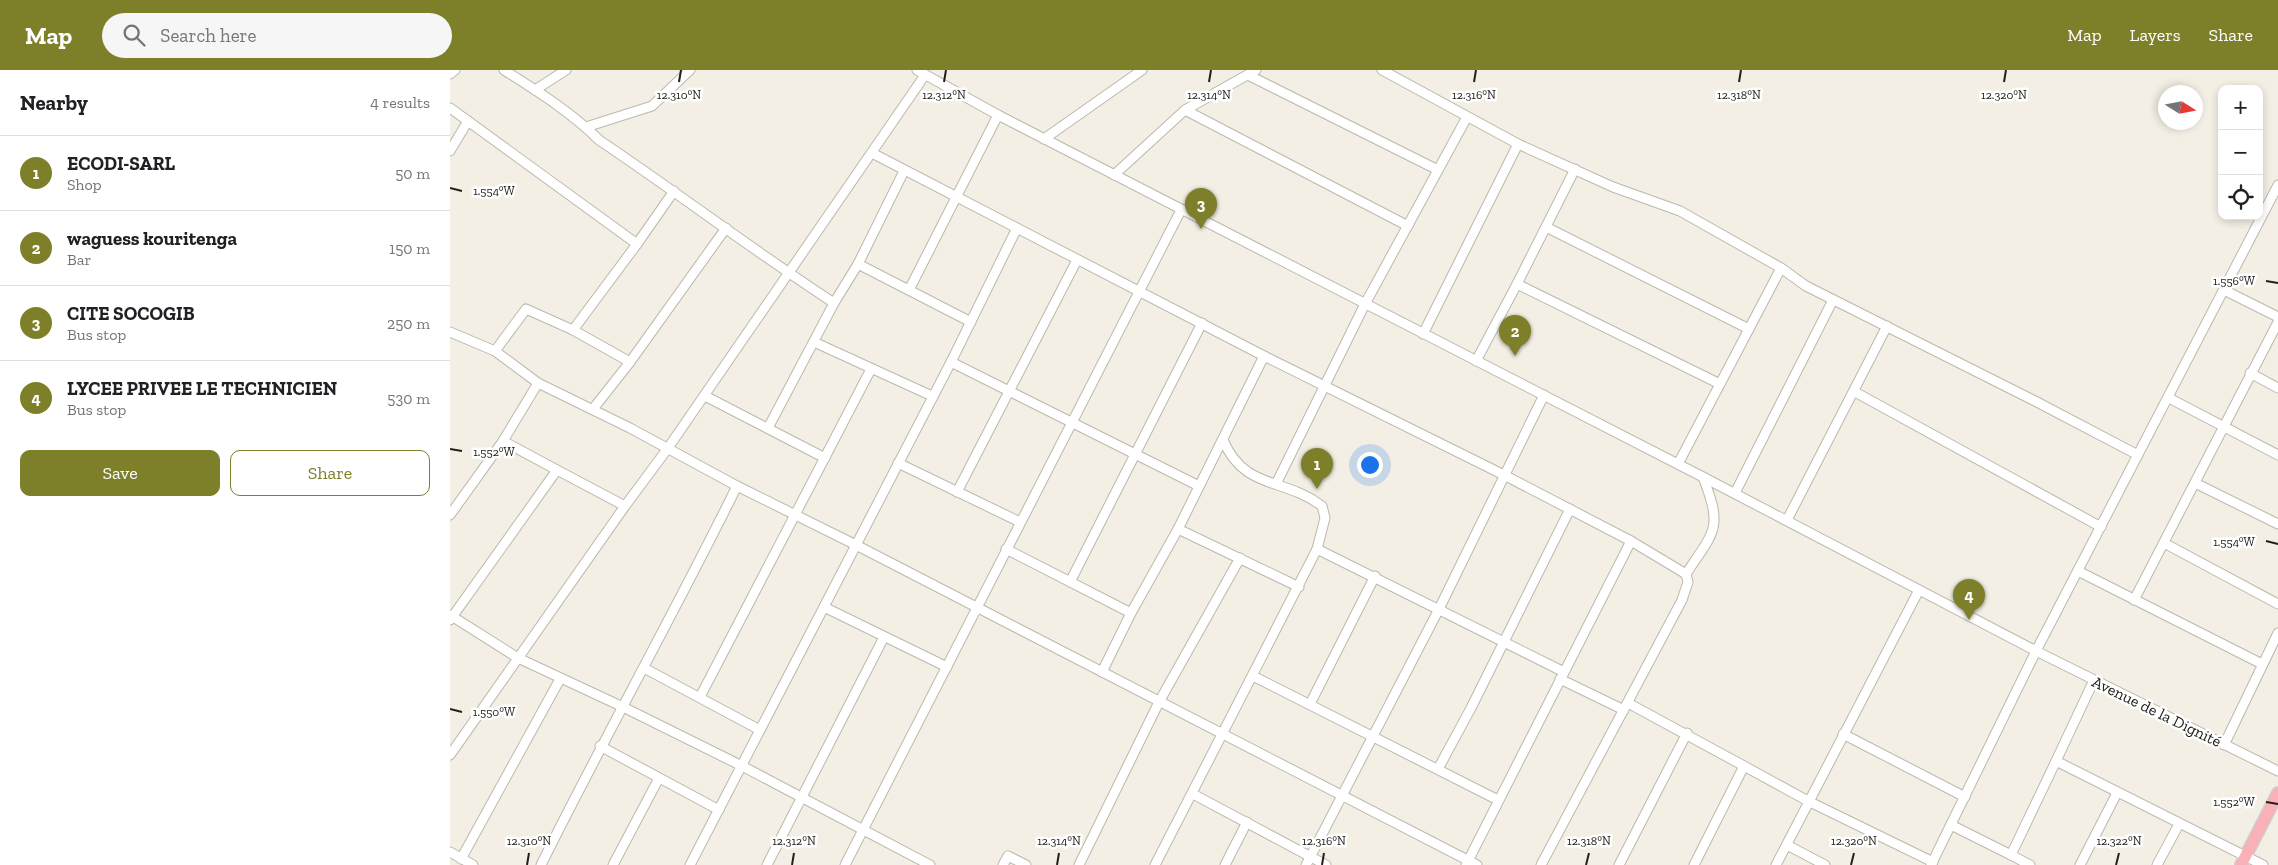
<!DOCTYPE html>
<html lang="en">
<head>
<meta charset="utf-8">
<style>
  body { margin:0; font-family:"Zilla Slab",serif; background:#f6f6f6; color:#202124 }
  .controls { position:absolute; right:15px; top:15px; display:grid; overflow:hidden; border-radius:10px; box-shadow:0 2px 8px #0003 }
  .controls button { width:45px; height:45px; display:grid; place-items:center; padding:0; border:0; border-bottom:1px solid #e0e0e0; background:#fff; color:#202124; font:25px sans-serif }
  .compass { position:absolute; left:1708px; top:15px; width:45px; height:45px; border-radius:50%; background:#fff; box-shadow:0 2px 8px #0003; rotate:101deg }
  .you { position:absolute; left:919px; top:394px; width:18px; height:18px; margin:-12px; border:4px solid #fff; border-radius:50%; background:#1a73e8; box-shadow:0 0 0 8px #1a73e833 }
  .badge { display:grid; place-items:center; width:32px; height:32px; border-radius:50%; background:#7d8029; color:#fff; font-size:16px; font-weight:700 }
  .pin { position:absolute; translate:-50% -41px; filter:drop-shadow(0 1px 2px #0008) }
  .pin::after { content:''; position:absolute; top:26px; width:18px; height:15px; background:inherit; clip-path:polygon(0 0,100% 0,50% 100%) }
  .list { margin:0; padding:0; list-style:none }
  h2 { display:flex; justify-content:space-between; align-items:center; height:65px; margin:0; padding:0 20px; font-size:21px }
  h2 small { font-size:16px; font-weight:400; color:#757577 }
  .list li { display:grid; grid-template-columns:32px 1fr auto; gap:15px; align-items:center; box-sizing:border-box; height:75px; padding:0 20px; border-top:1px solid #e0e0e0 }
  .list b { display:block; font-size:19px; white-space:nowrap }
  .list p { margin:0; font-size:16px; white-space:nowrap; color:#757577 }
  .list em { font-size:16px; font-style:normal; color:#757577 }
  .actions { display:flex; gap:10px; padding:15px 20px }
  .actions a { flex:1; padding:11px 0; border:1px solid #7d8029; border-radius:10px; text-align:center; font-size:18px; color:#7d8029 }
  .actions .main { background:#7d8029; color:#fff }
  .icon { flex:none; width:28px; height:28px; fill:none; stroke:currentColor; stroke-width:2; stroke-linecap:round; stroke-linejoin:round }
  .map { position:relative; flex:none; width:1828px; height:795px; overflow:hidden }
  header { display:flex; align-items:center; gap:30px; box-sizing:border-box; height:70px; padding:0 25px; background:#7d8029; color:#fff }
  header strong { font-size:24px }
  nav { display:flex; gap:28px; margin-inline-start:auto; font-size:18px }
  .search { width:350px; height:45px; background:#f6f6f6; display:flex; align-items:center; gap:12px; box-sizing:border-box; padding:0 18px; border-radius:28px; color:#757577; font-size:19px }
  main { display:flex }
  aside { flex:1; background:#fff }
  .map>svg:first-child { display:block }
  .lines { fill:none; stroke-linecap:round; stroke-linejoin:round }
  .minor-casing { stroke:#bcb8ae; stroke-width:11 }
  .major-casing { stroke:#cececd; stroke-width:14 }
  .minor { stroke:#fff; stroke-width:9 }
  .major { stroke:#f9b0b6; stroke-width:11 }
  .ticks { fill:none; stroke:#21201c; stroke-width:2 }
  .labels { text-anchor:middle; stroke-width:5; stroke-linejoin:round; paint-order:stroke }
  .street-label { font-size:16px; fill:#21201c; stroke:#fff }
  .ticks-label { font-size:12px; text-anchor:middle; fill:#21201c; stroke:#fff; stroke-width:5; stroke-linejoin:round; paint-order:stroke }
</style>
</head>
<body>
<header>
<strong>Map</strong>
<div class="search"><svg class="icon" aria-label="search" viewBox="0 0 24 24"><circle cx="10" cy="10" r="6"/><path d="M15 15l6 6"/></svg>Search here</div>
<nav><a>Map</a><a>Layers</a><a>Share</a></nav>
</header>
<main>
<aside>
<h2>Nearby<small>4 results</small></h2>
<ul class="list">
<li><span class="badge">1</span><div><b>ECODI-SARL</b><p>Shop</p></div><em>50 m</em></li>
<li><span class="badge">2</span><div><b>waguess kouritenga</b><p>Bar</p></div><em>150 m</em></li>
<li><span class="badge">3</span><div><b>CITE SOCOGIB</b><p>Bus stop</p></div><em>250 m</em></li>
<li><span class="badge">4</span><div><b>LYCEE PRIVEE LE TECHNICIEN</b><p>Bus stop</p></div><em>530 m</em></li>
</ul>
<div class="actions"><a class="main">Save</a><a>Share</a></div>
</aside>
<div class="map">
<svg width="1828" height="795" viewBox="0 0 1828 795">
  <rect width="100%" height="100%" fill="#f3efe5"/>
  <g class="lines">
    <g class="minor-casing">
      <g id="minor">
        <path d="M54,0C87,21 121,42 149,70C228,123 304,181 384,233"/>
        <path d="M467,0L548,45L1253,407L1586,581L1828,701"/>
        <path d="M932,0L1068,74L1163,117L1230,141L1331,198L1356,216L1585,331L1688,385"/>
        <path d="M0,4L5,0"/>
        <path d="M798,5L988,100"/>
        <path d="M85,20L116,0"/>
        <path d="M0,38L187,174"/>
        <path d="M735,40L958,156"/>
        <path d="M136,57L202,36L240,0"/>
        <path d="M594,69L692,0"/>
        <path d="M0,81L18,51"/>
        <path d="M422,83L814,286L1054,405L1181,471L1236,504L1238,512L1232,530L1091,795"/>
        <path d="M664,105L735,40L806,0"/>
        <path d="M1096,157L1299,259"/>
        <path d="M408,194L521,252"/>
        <path d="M1067,214L1270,314"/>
        <path d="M459,220L548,45"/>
        <path d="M1774,220L1828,247"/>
        <path d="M0,262L45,281L88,313L180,358L287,416L406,475L1027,795"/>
        <path d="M973,264L1068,74"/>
        <path d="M364,272L482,326"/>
        <path d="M45,281L76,239L123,260"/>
        <path d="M1026,291L1067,214L1125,99"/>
        <path d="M180,292L123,260L187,174L224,121"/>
        <path d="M501,292L749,416"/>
        <path d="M1800,303L1828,318"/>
        <path d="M1405,322L1651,457"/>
        <path d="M255,326L375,388"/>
        <path d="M1719,328L1828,385"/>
        <path d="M143,339L180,292L276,158"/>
        <path d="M318,358L384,233L408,194L454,101"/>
        <path d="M773,370C795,421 834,407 872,436L875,448L867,479L1114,602"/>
        <path d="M448,393L570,452"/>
        <path d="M1228,394L1331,198"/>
        <path d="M107,400L175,436"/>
        <path d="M1745,413L1828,454"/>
        <path d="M826,414L915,234L1017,47"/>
        <path d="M507,422L627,190"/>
        <path d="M1285,423L1383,230"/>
        <path d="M0,445L53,371L88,313"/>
        <path d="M1337,450L1437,256"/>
        <path d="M728,459L849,517"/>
        <path d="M1714,473L1828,534"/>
        <path d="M556,479L681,543"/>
        <path d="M1628,501L1812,594"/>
        <path d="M1236,504C1265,460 1273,459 1253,407"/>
        <path d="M620,512L752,253"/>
        <path d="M1684,530L1828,252"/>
        <path d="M374,537L497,597"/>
        <path d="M0,545L68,588L173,637L292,696L480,795"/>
        <path d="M0,550L107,400L53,371"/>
        <path d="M194,598L310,660"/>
        <path d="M652,602L681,543L728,459L814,286"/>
        <path d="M803,606L1048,730"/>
        <path d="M1110,609L1174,640"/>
        <path d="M1644,610L1606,691L1813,795"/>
        <path d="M250,627L421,299"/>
        <path d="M1178,633L1294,696"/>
        <path d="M860,634L925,506"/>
        <path d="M1393,664L1515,727"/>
        <path d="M1774,675L1828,563"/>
        <path d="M150,676L269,740"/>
        <path d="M0,685L175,436L218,378L475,5"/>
        <path d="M988,699L1021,638L1120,439"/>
        <path d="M743,724L876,795"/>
        <path d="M1501,755L1561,785"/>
        <path d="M1337,775L1375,795"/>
        <path d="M0,782L23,795"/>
        <path d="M11,789L110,609"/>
        <path d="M91,795C154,668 224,544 287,416"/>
        <path d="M163,795L209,708"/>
        <path d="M240,795L501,292L567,158"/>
        <path d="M317,795L434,567"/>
        <path d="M395,795L731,140"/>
        <path d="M553,795L558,786L576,795"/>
        <path d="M629,795L709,632L790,488"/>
        <path d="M705,795L867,479"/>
        <path d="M775,795L797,752"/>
        <path d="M856,795L989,539L1094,325"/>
        <path d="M1016,795L1181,471"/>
        <path d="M1169,795L1237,663"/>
        <path d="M1244,795L1294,696L1358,731L1483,792"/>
        <path d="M1326,795L1469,520"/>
        <path d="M1481,795L1586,581L1828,115"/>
        <path d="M1580,795L1561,785L1606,691"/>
        <path d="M1630,795L1667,723"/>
        <path d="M1707,795L1729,754"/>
      </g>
    </g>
    <g class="major-casing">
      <path id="major" d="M1791,795L1828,723"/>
    </g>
    <use href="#minor" class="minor"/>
    <use href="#major" class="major"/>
  </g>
  <path class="ticks" d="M229,12L231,0M494,12L496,0M759,12L761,0M1024,12L1026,0M1289,12L1291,0M1554,12L1556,0M0,118L12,121M1816,211L1828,213M0,379L12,381M1816,471L1828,474M0,639L12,642M1816,732L1828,734M77,795L79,783M342,795L344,783M607,795L609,783M872,795L874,783M1136,795L1139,783M1401,795L1404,783M1666,795L1669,783"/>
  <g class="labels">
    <g class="street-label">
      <text transform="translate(1707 641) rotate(26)" y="6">Avenue de la Dignité</text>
    </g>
  </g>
  <g class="ticks-label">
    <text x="229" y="29">12.310°N</text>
    <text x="494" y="29">12.312°N</text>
    <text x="759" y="29">12.314°N</text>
    <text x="1024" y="29">12.316°N</text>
    <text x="1289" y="29">12.318°N</text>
    <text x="1554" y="29">12.320°N</text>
    <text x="44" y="125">1.554°W</text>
    <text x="1784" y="215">1.556°W</text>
    <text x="44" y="386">1.552°W</text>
    <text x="1784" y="476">1.554°W</text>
    <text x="44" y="646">1.550°W</text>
    <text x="1784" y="736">1.552°W</text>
    <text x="79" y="775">12.310°N</text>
    <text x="344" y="775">12.312°N</text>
    <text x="609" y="775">12.314°N</text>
    <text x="874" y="775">12.316°N</text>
    <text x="1139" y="775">12.318°N</text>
    <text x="1404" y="775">12.320°N</text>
    <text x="1669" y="775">12.322°N</text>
  </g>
</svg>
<div class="controls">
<button>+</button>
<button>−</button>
<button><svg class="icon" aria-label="locate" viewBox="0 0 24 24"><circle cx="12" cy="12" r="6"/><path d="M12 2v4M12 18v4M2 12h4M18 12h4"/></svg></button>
</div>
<svg class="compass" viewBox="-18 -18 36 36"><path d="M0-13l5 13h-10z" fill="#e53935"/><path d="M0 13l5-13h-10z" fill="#757577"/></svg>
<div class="you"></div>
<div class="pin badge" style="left:867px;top:419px">1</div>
<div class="pin badge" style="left:1065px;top:286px">2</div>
<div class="pin badge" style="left:751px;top:159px">3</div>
<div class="pin badge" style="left:1519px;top:550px">4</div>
</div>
</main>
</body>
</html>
